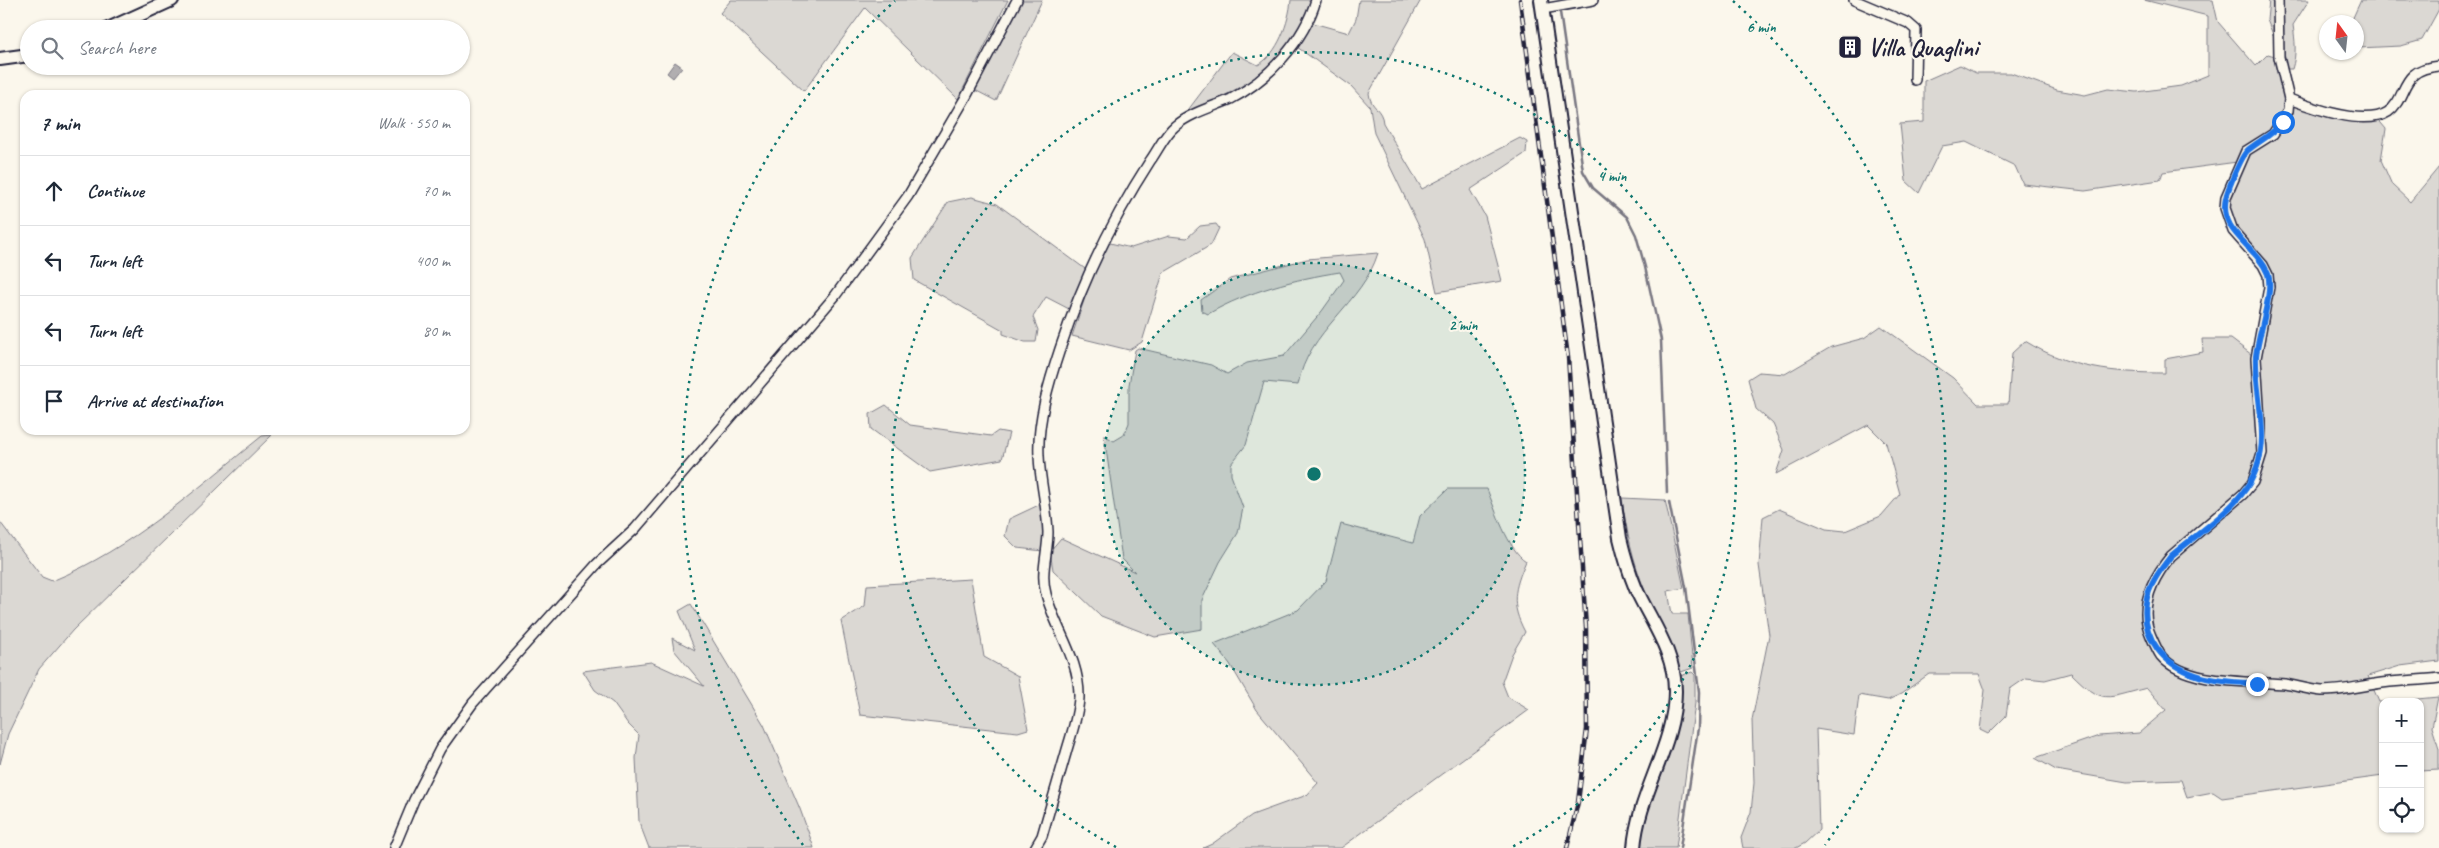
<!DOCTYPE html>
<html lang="en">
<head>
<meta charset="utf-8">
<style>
  body { margin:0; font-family:Caveat,sans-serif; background:#f2f2f3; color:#1f2937 }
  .controls { position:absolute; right:15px; bottom:15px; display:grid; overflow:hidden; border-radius:10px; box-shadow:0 1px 4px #0004 }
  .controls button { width:45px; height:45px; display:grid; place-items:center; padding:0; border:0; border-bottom:1px solid #e0e1e3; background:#fff; color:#1f2937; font:25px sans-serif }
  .compass { position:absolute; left:2319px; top:15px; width:45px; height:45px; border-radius:50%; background:#fff; box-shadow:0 1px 4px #0004; rotate:345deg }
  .stop { position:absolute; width:15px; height:15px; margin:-11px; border:4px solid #1a73e8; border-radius:50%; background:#fff }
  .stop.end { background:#1a73e8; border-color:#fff; box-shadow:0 1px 5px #0008 }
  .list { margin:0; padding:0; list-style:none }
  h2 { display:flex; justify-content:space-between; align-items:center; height:65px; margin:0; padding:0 20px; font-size:21px }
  h2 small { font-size:16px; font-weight:400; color:#747a83 }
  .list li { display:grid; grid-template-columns:32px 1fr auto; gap:15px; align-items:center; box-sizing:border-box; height:70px; padding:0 20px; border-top:1px solid #e0e1e3 }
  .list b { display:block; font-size:19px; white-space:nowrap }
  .list em { font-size:16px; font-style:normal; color:#747a83 }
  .icon { flex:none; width:28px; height:28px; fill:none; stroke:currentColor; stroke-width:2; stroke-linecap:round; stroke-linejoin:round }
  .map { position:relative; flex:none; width:2439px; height:848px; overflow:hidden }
  .search { position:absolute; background:#fff; box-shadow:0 1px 4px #0004; left:20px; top:20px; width:450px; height:55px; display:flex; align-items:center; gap:12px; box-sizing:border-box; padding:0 18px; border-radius:28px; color:#747a83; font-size:19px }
  .panel { position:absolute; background:#fff; box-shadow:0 1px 4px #0004; left:20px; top:90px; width:450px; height:345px; border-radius:15px }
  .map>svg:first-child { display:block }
  .green { fill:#dbd8d3; stroke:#7e7d87 }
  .water { fill:#b1aeb0; stroke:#787681 }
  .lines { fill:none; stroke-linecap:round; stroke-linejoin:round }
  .stream { stroke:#787681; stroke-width:2.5 }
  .street-casing { stroke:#22223b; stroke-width:12 }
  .secondary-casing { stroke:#22223b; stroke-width:16 }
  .street { stroke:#fbf7ec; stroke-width:9 }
  .secondary { stroke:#fbf7ec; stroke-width:12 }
  .rail-casing { stroke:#22223b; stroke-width:4.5 }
  .rail { stroke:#fbf7ec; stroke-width:2.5; stroke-dasharray:8; stroke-linecap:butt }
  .route { stroke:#1a73e8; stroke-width:6 }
  .ring { fill:none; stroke:#0f766e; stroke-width:2.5; stroke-dasharray:2.5 5 }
  .labels { text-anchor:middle; stroke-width:4; stroke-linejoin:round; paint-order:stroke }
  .poi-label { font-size:25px; font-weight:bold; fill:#22223b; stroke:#fbf7ec; text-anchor:start }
  .centre { fill:#0f766e; stroke:#fbf7ec; stroke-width:2.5 }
  .ring-label { font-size:15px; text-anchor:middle; font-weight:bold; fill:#0f766e; stroke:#fbf7ec; stroke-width:4; stroke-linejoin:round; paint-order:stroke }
</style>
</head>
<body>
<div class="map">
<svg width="2439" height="848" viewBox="0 0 2439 848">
  <rect width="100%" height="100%" fill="#fbf7ec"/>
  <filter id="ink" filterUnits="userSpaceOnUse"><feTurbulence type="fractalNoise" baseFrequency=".02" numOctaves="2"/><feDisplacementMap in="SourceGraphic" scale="10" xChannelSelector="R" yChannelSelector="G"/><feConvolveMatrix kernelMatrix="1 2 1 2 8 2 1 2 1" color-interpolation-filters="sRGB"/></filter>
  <g filter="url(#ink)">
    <g class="green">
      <path d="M731,0H1008L958,99L865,8L804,91L720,13Z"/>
      <path d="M1021,0H1042L996,101L973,89Z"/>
      <path d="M1291,0H1313C1288,66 1246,87 1185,114L1232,52L1258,65C1278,54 1289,22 1291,0Z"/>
      <path d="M1359,0H1421L1369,93C1370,108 1382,108 1383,123L1422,189L1520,138L1527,142L1526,153L1470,190L1485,216L1502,281L1437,292L1425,239L1374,133L1370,107L1351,86L1297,47L1313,23L1349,33L1356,19Z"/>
      <path d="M2144,0H2213L2218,22L2256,66L2268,54L2278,57L2277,44L2267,20L2269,0H2309L2293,25C2295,40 2297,54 2292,69H2282L2289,99L2301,104L2376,117L2386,129L2381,160L2392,185L2410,202L2439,167V661L2400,666L2368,676L2379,702H2383V776L2222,798L2213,792L2187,797L2181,780L2127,782L2056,770L2035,758L2099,736L2139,733L2166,710L2147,688C2105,698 2104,706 2071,673L2045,680L2026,678L2010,689L2006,716L1988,734L1980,730L1985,690L1979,674H1929L1901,694L1888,700L1859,695L1854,735L1816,729L1819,830L1805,843L1796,848H1743L1741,838L1751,812L1754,783L1752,720L1769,635L1759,565L1763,517L1779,509L1826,529L1845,531L1881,516L1900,494L1886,443L1868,425L1776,474L1784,450L1773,424L1756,409L1748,379L1759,372L1785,374L1831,347L1864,338L1881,326L1953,378L1978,404H2008L2012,353L2025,341C2071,369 2113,373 2165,373V359L2203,352L2202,339H2231L2256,358L2268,275L2242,242L2225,208L2237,162L2163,172L2160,180L2085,191L2023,184L2015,166L1966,142L1942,146L1919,193L1906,181L1900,124L1924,122V81L1960,65L1976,73H2011L2057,90L2085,95L2108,89L2137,92L2181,86L2208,75V16Z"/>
      <path d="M2361,0H2439V9L2422,40L2401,46L2358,48L2356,22H2351Z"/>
      <path d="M972,197L997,204L1088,271L1071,310L1046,297L1033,317L1038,330L1036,342H1025L1003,334V330L914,280L912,258L948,202Z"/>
      <path d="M1216,224L1219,228L1211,245L1163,273L1142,342L1129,350L1072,336L1101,250L1110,243L1131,248L1169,236L1187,238L1200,226Z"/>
      <path d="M1378,253C1363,303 1307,331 1298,385L1264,382L1246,445L1231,464V475L1243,508L1238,533L1220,562L1202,600V629L1155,637L1101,616L1053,570L1050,551L1061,538L1135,572L1122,559L1104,435L1114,441L1124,435L1129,423V385L1135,350L1138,348L1211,365L1227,374L1247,363L1284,356L1322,311L1344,280L1340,272C1295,279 1248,291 1208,314L1202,311L1201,300L1230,279L1307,259Z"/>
      <path d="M886,405L910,425L991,436L998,431L1009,433L1002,459L930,472L871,429L870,414Z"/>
      <path d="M272,435L73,630L39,669L8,734L0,764V522L42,577L52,581C131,549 196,489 262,436Z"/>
      <path d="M1448,489H1487C1495,509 1508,550 1526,561C1514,589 1510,604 1525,632L1512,654L1502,682L1508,697L1529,710L1341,848H1203L1212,844L1252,815L1307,795L1318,783L1257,710L1230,664L1214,644L1298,610L1326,581L1341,524L1413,543L1420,516Z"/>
      <path d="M1622,498L1665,500L1684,588L1668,591L1672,614H1688L1693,668L1678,673C1673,643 1657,619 1645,591C1633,561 1626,530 1622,498Z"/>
      <path d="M1043,503V551L1017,548L1005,536L1009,519Z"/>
      <path d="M971,579L984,657L1018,676L1028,729L1018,732L860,715L841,621L865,606L867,585Z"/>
      <path d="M691,604L764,725L800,809L814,848H649L639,822L636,758L639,735L628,724L613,703L595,690L583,671L651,662L704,686L674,650L672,638L695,650L679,611Z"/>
      <path d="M1692,672L1695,675V703L1676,848H1640L1642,827L1680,676Z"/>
      <path d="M2438,697L2432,727L2439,749V770L2420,771V702H2386Z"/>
    </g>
    <path class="water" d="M675,62L682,67L673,78L667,73Z"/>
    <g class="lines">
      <g class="stream">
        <path d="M1560,12L1583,171L1593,188L1627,217L1636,235L1645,267L1661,340L1667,493"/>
        <path d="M1669,502L1686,587L1699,692L1698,728L1680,848"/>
      </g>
      <g class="street-casing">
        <g id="street">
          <path d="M1854,0L1908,23L1916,30L1915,80"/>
          <path d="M2278,0L2279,57L2289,99C2313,108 2365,127 2388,112C2409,97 2398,69 2439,66"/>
          <path d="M1543,9L1593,0"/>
          <path d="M2289,99L2288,111L2273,134L2246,151L2226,197L2225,208L2233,231L2263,265L2268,275L2269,287L2256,358L2262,453L2253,482L2243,494L2171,556C2153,578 2138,607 2151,636C2154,643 2157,650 2161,656C2185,685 2251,681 2285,684C2297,686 2309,690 2322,691C2341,691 2356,687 2375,684C2396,680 2418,681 2439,678"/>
          <path d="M394,848L414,800L440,749L473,703L597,564L635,529L835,296L908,196L967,95L1017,0"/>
          <path d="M1035,848L1042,836C1050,808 1058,781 1066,753C1071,735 1078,717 1079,698C1080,659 1055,629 1046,594C1040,573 1048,553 1048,532C1047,507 1040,482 1039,456C1037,422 1049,382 1060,349C1082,282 1112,220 1150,161C1158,150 1165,134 1175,126C1190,113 1213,107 1231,99C1268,80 1304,41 1316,0"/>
        </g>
      </g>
      <g class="secondary-casing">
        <g id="secondary">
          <path d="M1541,0L1620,538C1624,555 1629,572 1636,589C1651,622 1675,652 1675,691C1675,746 1638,793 1634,848"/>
          <path d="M108,29L172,0"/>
          <path d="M0,59L29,55"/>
        </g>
      </g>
      <use href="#street" class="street"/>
      <use href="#secondary" class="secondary"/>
      <g class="rail-casing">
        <path id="rail" d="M1520,0L1568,357L1586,628L1587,729L1578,802L1567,848"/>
      </g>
      <use href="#rail" class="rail"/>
    </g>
  </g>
  <g class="lines" filter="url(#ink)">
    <path class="route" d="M2257,684C2237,682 2215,682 2196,675C2164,665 2141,638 2146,603C2148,586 2161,569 2171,556C2212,521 2263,495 2262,435C2262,409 2255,382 2256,356C2258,335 2274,292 2268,274C2258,246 2218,233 2226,198C2228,188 2242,155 2248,150C2261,140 2273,134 2283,122"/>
  </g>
  <circle cx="1314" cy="474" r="211" fill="#0f766e" fill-opacity=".12"/>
  <g class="ring">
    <circle cx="1314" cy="474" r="211"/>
    <path d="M1116 847A422 422 0 1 1 1512 847"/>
    <path d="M803 845A632 632 0 0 1 895 1M1733 1A632 632 0 0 1 1825 845"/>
  </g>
  <defs>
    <g id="building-square" transform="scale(1.25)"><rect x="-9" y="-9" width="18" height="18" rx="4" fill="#22223b" stroke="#fbf7ec"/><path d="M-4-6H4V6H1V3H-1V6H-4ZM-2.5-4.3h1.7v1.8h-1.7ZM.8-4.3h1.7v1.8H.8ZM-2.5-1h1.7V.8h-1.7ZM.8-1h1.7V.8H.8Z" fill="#fff"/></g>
  </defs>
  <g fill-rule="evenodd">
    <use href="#building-square" x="1850" y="47"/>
  </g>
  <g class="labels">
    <g class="poi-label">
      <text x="1868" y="56">Villa Quaglini</text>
    </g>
  </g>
  <circle cx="1314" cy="474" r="8" class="centre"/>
  <g class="ring-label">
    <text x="1761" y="32">6 min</text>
    <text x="1612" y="181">4 min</text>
    <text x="1463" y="330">2 min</text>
  </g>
</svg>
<div class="controls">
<button>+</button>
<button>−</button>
<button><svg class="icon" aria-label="locate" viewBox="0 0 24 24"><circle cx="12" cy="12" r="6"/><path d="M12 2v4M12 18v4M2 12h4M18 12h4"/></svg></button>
</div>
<svg class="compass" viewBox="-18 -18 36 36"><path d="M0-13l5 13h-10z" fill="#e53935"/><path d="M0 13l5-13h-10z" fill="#747a83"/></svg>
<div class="stop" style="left:2283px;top:122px"></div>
<div class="stop end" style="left:2257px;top:684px"></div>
<div class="search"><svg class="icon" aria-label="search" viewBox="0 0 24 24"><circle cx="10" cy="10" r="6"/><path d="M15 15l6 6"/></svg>Search here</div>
<section class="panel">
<h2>7 min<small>Walk · 550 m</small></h2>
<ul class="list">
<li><svg class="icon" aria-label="ahead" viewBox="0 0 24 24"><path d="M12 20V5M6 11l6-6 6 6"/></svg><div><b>Continue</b></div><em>70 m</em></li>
<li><svg class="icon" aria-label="left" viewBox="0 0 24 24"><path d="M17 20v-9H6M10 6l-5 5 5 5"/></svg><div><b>Turn left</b></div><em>400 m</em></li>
<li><svg class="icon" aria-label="left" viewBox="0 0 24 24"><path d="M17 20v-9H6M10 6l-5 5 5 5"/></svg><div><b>Turn left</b></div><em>80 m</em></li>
<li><svg class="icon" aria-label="arrive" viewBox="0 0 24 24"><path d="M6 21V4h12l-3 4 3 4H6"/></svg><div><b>Arrive at destination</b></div></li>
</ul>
</section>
</div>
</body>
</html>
